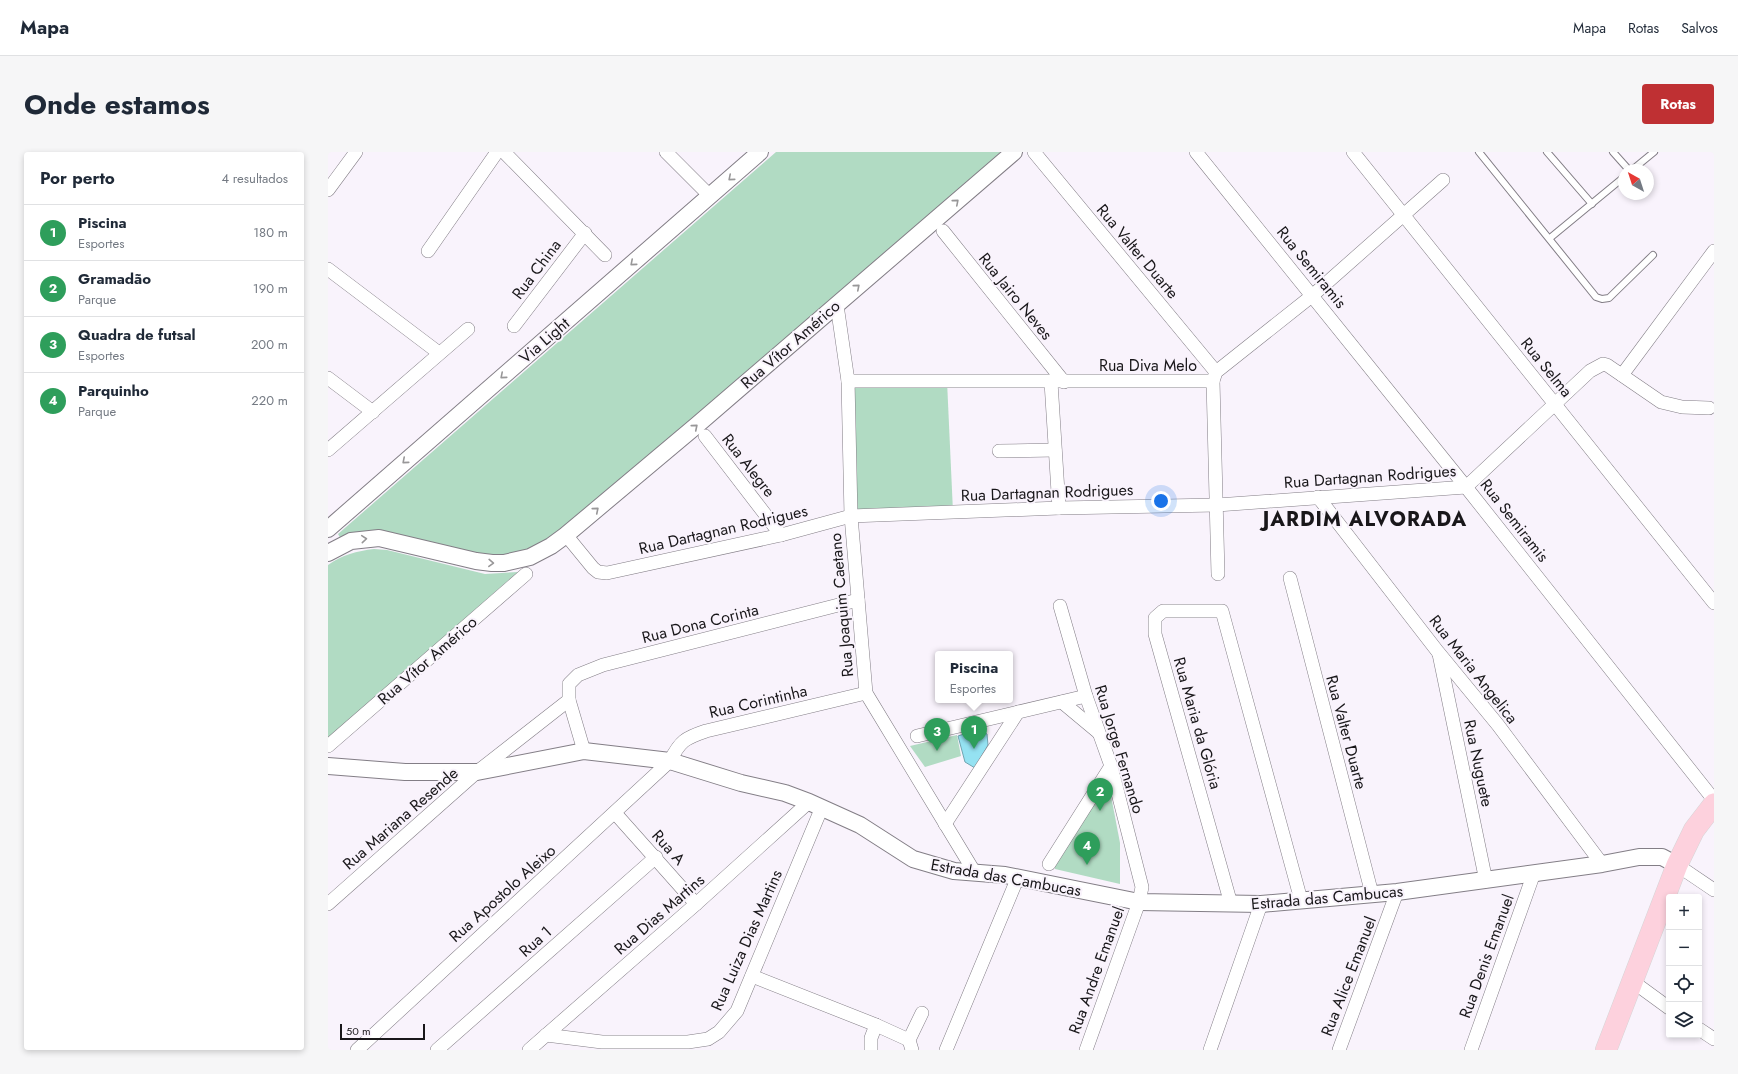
<!DOCTYPE html>
<html lang="pt">
<head>
<meta charset="utf-8">
<style>
  body { margin:0; font-family:Jost,sans-serif; background:#f6f6f7; color:#1f2937 }
  .controls { position:absolute; right:12px; bottom:12px; display:grid; overflow:hidden; border-radius:4px; box-shadow:0 2px 6px #0003 }
  .controls button { width:36px; height:36px; display:grid; place-items:center; padding:0; border:0; border-bottom:1px solid #e0e1e3; background:#fff; color:#1f2937; font:20px sans-serif }
  .compass { position:absolute; left:1290px; top:12px; width:36px; height:36px; border-radius:50%; background:#fff; box-shadow:0 2px 6px #0003; rotate:321deg }
  .scale { position:absolute; left:12px; bottom:10px; width:85px; box-sizing:border-box; padding-left:4px; border:2px solid #19171a; border-top:0; font-size:11px; line-height:14px; white-space:nowrap; color:#19171a; -webkit-text-stroke:3px #f9f3fc; paint-order:stroke }
  .you { position:absolute; left:833px; top:349px; width:14px; height:14px; margin:-10px; border:3px solid #fff; border-radius:50%; background:#1a73e8; box-shadow:0 0 0 6px #1a73e833 }
  .badge { display:grid; place-items:center; width:26px; height:26px; border-radius:50%; background:#bf3033; color:#fff; font-size:13px; font-weight:700 }
  .pin { position:absolute; translate:-50% -33px; filter:drop-shadow(0 1px 2px #0008) }
  .pin::after { content:''; position:absolute; top:21px; width:14px; height:12px; background:inherit; clip-path:polygon(0 0,100% 0,50% 100%) }
  .popup { position:absolute; left:607px; top:499px; width:78px; height:52px; box-sizing:border-box; display:grid; place-content:center; border-radius:4px; background:#fff; filter:drop-shadow(0 1px 3px #0005); font-size:13px; white-space:nowrap; color:#747a83 }
  .popup b { font-size:15px; color:#1f2937 }
  .popup::after { content:''; position:absolute; left:50%; top:100%; margin-left:-8px; border:8px solid transparent; border-top-color:#fff }
  .list { margin:0; padding:0; list-style:none }
  h2 { display:flex; justify-content:space-between; align-items:center; height:52px; margin:0; padding:0 16px; font-size:17px }
  h2 small { font-size:13px; font-weight:400; color:#747a83 }
  .list li { display:grid; grid-template-columns:26px 1fr auto; gap:12px; align-items:center; box-sizing:border-box; height:56px; padding:0 16px; border-top:1px solid #e0e1e3 }
  .list b { display:block; font-size:15px; white-space:nowrap }
  .list p { margin:0; font-size:13px; white-space:nowrap; color:#747a83 }
  .list em { font-size:13px; font-style:normal; color:#747a83 }
  .icon { flex:none; width:22px; height:22px; fill:none; stroke:currentColor; stroke-width:2; stroke-linecap:round; stroke-linejoin:round }
  .map { position:relative; flex:none; width:1386px; height:898px; overflow:hidden; border-radius:4px }
  header { display:flex; align-items:center; gap:24px; box-sizing:border-box; height:56px; padding:0 20px; background:#fff; border-bottom:1px solid #e0e1e3 }
  header strong { font-size:19px }
  nav { display:flex; gap:22px; margin-inline-start:auto; font-size:14px }
  .intro { display:flex; align-items:center; justify-content:space-between; box-sizing:border-box; height:96px; padding:0 24px }
  h1 { margin:0; font-size:28px }
  .button { padding:10px 18px; border-radius:4px; background:#bf3033; color:#fff; font-size:14px; font-weight:700 }
  main { display:flex; gap:24px; padding:0 24px }
  aside { flex:1; background:#fff; border-radius:4px; box-shadow:0 2px 6px #0003 }
  .map>svg:first-child { display:block }
  .green { fill:#b1dbc3 }
  .water { fill:#95e2f2; stroke:#70a5b1 }
  .lines { fill:none; stroke-linecap:round; stroke-linejoin:round }
  .service-casing { stroke:#837e86; stroke-width:8 }
  .minor-casing { stroke:#837e86; stroke-width:14 }
  .tertiary-casing { stroke:#837e86; stroke-width:18 }
  .primary-casing { stroke:#d6d5d6; stroke-width:22 }
  .service { stroke:#fff; stroke-width:6 }
  .minor { stroke:#fff; stroke-width:13 }
  .tertiary { stroke:#fff; stroke-width:16 }
  .primary { stroke:#fdd1dd; stroke-width:21 }
  .oneway { stroke:#989798 }
  .labels { text-anchor:middle; stroke-width:4; stroke-linejoin:round; paint-order:stroke }
  .street-label { font-size:16px; fill:#19171a; stroke:#f9f3fc }
  .district-label { font-size:20px; font-weight:bold; letter-spacing:1px; fill:#19171a; stroke:#f9f3fc }
</style>
</head>
<body>
<header>
<strong>Mapa</strong>
<nav><a>Mapa</a><a>Rotas</a><a>Salvos</a></nav>
</header>
<div class="intro"><h1>Onde estamos</h1><a class="button">Rotas</a></div>
<main>
<aside>
<h2>Por perto<small>4 resultados</small></h2>
<ul class="list">
<li><span class="badge" style="background:#2e9e5b">1</span><div><b>Piscina</b><p>Esportes</p></div><em>180 m</em></li>
<li><span class="badge" style="background:#2e9e5b">2</span><div><b>Gramadão</b><p>Parque</p></div><em>190 m</em></li>
<li><span class="badge" style="background:#2e9e5b">3</span><div><b>Quadra de futsal</b><p>Esportes</p></div><em>200 m</em></li>
<li><span class="badge" style="background:#2e9e5b">4</span><div><b>Parquinho</b><p>Parque</p></div><em>220 m</em></li>
</ul>
</aside>
<div class="map">
<svg width="1386" height="898" viewBox="0 0 1386 898">
  <rect width="100%" height="100%" fill="#f9f3fc"/>
  <g class="green">
    <path d="M448,0H680L216,397L184,408L77,388L14,389L10,382Z"/>
    <path d="M520,229H619L625,360L523,364Z"/>
    <path d="M46,397L59,398L157,422L190,420L0,587V413C14,403 29,399 46,397Z"/>
    <path d="M629,583L633,604L597,615L582,594Z"/>
    <path d="M780,628L792,691V732L727,717L725,710Z"/>
  </g>
  <path class="water" d="M651,577L659,582L660,593L647,616L637,610L630,584Z"/>
  <g class="lines">
    <g class="service-casing">
      <g id="service">
        <path d="M1151,0L1268,145L1274,147L1281,146L1325,103"/>
        <path d="M1219,0L1264,52"/>
        <path d="M1285,0L1301,18"/>
        <path d="M1304,18L1326,0"/>
        <path d="M1222,86L1296,25"/>
      </g>
    </g>
    <g class="minor-casing">
      <g id="minor">
        <path d="M176,0L277,103"/>
        <path d="M338,0L382,44"/>
        <path d="M706,0L888,220"/>
        <path d="M868,0L1138,335L1386,648"/>
        <path d="M1025,0L1386,451"/>
        <path d="M0,38L28,0"/>
        <path d="M615,79L736,230"/>
        <path d="M100,99L169,0"/>
        <path d="M0,117L111,201"/>
        <path d="M509,153L520,229L523,364L538,541L647,721"/>
        <path d="M186,174L257,81"/>
        <path d="M1294,223L1386,99"/>
        <path d="M0,226L45,260"/>
        <path d="M520,229H885L888,220L985,143L1115,28"/>
        <path d="M885,229L890,422"/>
        <path d="M723,230L731,356"/>
        <path d="M377,284L453,383"/>
        <path d="M0,298L140,177"/>
        <path d="M671,299L727,298"/>
        <path d="M990,345L1110,500L1170,573L1274,712"/>
        <path d="M238,383L265,416L270,420L279,421L453,383L523,364L731,356L889,353L1138,335L1262,219L1275,212L1279,213L1333,250L1354,255L1381,256"/>
        <path d="M962,426L1044,742"/>
        <path d="M732,454L758,544L783,614L814,735L811,750L758,898"/>
        <path d="M1111,502L1158,729"/>
        <path d="M241,548L256,599"/>
        <path d="M734,550L770,580"/>
        <path d="M589,584L758,544"/>
        <path d="M0,594L198,422"/>
        <path d="M287,661L368,752"/>
        <path d="M617,672L690,560"/>
        <path d="M721,712L783,614"/>
        <path d="M1349,713L1386,738"/>
        <path d="M0,752L149,620L241,548V532L250,523L275,513L530,448"/>
        <path d="M903,752L827,482V466L835,459H894L973,748"/>
        <path d="M424,824L548,873L581,888"/>
        <path d="M1304,829L1341,856"/>
        <path d="M1371,877L1386,887"/>
        <path d="M218,883L274,890H360L380,887L391,880L409,859L494,655"/>
        <path d="M29,898L342,609C352,589 357,586 378,579L538,541"/>
        <path d="M109,898L328,705"/>
        <path d="M201,898L368,752L481,650"/>
        <path d="M543,898V886L548,873"/>
        <path d="M584,898L581,888L594,861"/>
        <path d="M618,898L690,725"/>
        <path d="M882,898L933,752"/>
        <path d="M1011,898L1069,740"/>
        <path d="M1143,898L1206,721"/>
      </g>
    </g>
    <g class="tertiary-casing">
      <g id="tertiary">
        <path d="M0,377L432,0"/>
        <path d="M0,401L23,389L51,386L148,409L164,411H176L202,405L223,394L238,383L369,273L686,0"/>
        <path d="M0,614L77,620H149L256,599L342,609L413,631L457,641L481,650L532,673L585,707L626,719L677,723L811,750L933,752L1069,740L1274,712L1311,705H1334L1349,713"/>
      </g>
    </g>
    <g class="primary-casing">
      <path id="primary" d="M1278,898L1349,713L1366,678L1386,652"/>
    </g>
    <use href="#service" class="service"/>
    <use href="#minor" class="minor"/>
    <use href="#tertiary" class="tertiary"/>
    <use href="#primary" class="primary"/>
  </g>
  <defs><path id="oneway-chevron" d="M-2-3.5L2.5 0L-2 3.5" fill="none" stroke-width="1.6" stroke-linecap="round" stroke-linejoin="round"/></defs>
  <g class="oneway">
    <use href="#oneway-chevron" transform="translate(403 26) rotate(139)"/>
    <use href="#oneway-chevron" transform="translate(628 50) rotate(-41)"/>
    <use href="#oneway-chevron" transform="translate(305 111) rotate(139)"/>
    <use href="#oneway-chevron" transform="translate(529 135) rotate(-41)"/>
    <use href="#oneway-chevron" transform="translate(175 224) rotate(139)"/>
    <use href="#oneway-chevron" transform="translate(367 275) rotate(-40)"/>
    <use href="#oneway-chevron" transform="translate(77 309) rotate(139)"/>
    <use href="#oneway-chevron" transform="translate(268 358) rotate(-40)"/>
    <use href="#oneway-chevron" transform="translate(36 387) rotate(-5)"/>
    <use href="#oneway-chevron" transform="translate(163 411) rotate(2)"/>
  </g>
  <g class="labels">
    <g class="street-label">
      <text transform="translate(810 99) rotate(50)" y="6">Rua Valter Duarte</text>
      <text transform="translate(984 115) rotate(51)" y="6">Rua Semiramis</text>
      <text transform="translate(208 117) rotate(-53)" y="6">Rua China</text>
      <text transform="translate(688 144) rotate(51)" y="6">Rua Jairo Neves</text>
      <text transform="translate(216 188) rotate(-41)" y="6">Via Light</text>
      <text transform="translate(462 192) rotate(-41)" y="6">Rua Vítor Américo</text>
      <text x="820" y="219">Rua Diva Melo</text>
      <text transform="translate(1219 215) rotate(51)" y="6">Rua Selma</text>
      <text transform="translate(421 313) rotate(52)" y="6">Rua Alegre</text>
      <text transform="translate(1042 324) rotate(-4)" y="6">Rua Dartagnan Rodrigues</text>
      <text transform="translate(719 340) rotate(-2)" y="6">Rua Dartagnan Rodrigues</text>
      <text transform="translate(1187 368) rotate(52)" y="6">Rua Semiramis</text>
      <text transform="translate(395 377) rotate(-13)" y="6">Rua Dartagnan Rodrigues</text>
      <text transform="translate(513 453) rotate(-95)" y="6">Rua Joaquim Caetano</text>
      <text transform="translate(372 471) rotate(-14)" y="6">Rua Dona Corinta</text>
      <text transform="translate(99 508) rotate(-41)" y="6">Rua Vítor Américo</text>
      <text transform="translate(1146 517) rotate(52)" y="6">Rua Maria Angelica</text>
      <text transform="translate(430 549) rotate(-13)" y="6">Rua Corintinha</text>
      <text transform="translate(870 571) rotate(74)" y="6">Rua Maria da Glória</text>
      <text transform="translate(1019 580) rotate(75)" y="6">Rua Valter Duarte</text>
      <text transform="translate(792 597) rotate(73)" y="6">Rua Jorge Fernando</text>
      <text transform="translate(1151 611) rotate(78)" y="6">Rua Nuguete</text>
      <text transform="translate(72 666) rotate(-41)" y="6">Rua Mariana Resende</text>
      <text transform="translate(341 695) rotate(48)" y="6">Rua A</text>
      <text transform="translate(678 725) rotate(10)" y="6">Estrada das Cambucas</text>
      <text transform="translate(174 741) rotate(-42)" y="6">Rua Apostolo Aleixo</text>
      <text transform="translate(999 745) rotate(-5)" y="6">Estrada das Cambucas</text>
      <text transform="translate(331 762) rotate(-41)" y="6">Rua Dias Martins</text>
      <text transform="translate(418 788) rotate(-66)" y="6">Rua Luiza Dias Martins</text>
      <text transform="translate(207 789) rotate(-42)" y="6">Rua 1</text>
      <text transform="translate(1158 804) rotate(-70)" y="6">Rua Denis Emanuel</text>
      <text transform="translate(768 818) rotate(-70)" y="6">Rua Andre Emanuel</text>
      <text transform="translate(1020 824) rotate(-69)" y="6">Rua Alice Emanuel</text>
    </g>
    <g class="district-label">
      <text x="1037" y="374">JARDIM ALVORADA</text>
    </g>
  </g>
</svg>
<div class="controls">
<button>+</button>
<button>−</button>
<button><svg class="icon" aria-label="locate" viewBox="0 0 24 24"><circle cx="12" cy="12" r="6"/><path d="M12 2v4M12 18v4M2 12h4M18 12h4"/></svg></button>
<button><svg class="icon" aria-label="layers" viewBox="0 0 24 24"><path d="M12 4l9 5-9 5-9-5zM3 14l9 5 9-5"/></svg></button>
</div>
<svg class="compass" viewBox="-18 -18 36 36"><path d="M0-13l5 13h-10z" fill="#e53935"/><path d="M0 13l5-13h-10z" fill="#747a83"/></svg>
<div class="scale">50 m</div>
<div class="you"></div>
<div class="pin badge" style="left:646px;top:597px;background:#2e9e5b">1</div>
<div class="popup"><b>Piscina</b>Esportes</div>
<div class="pin badge" style="left:772px;top:659px;background:#2e9e5b">2</div>
<div class="pin badge" style="left:609px;top:599px;background:#2e9e5b">3</div>
<div class="pin badge" style="left:759px;top:713px;background:#2e9e5b">4</div>
</div>
</main>
</body>
</html>
